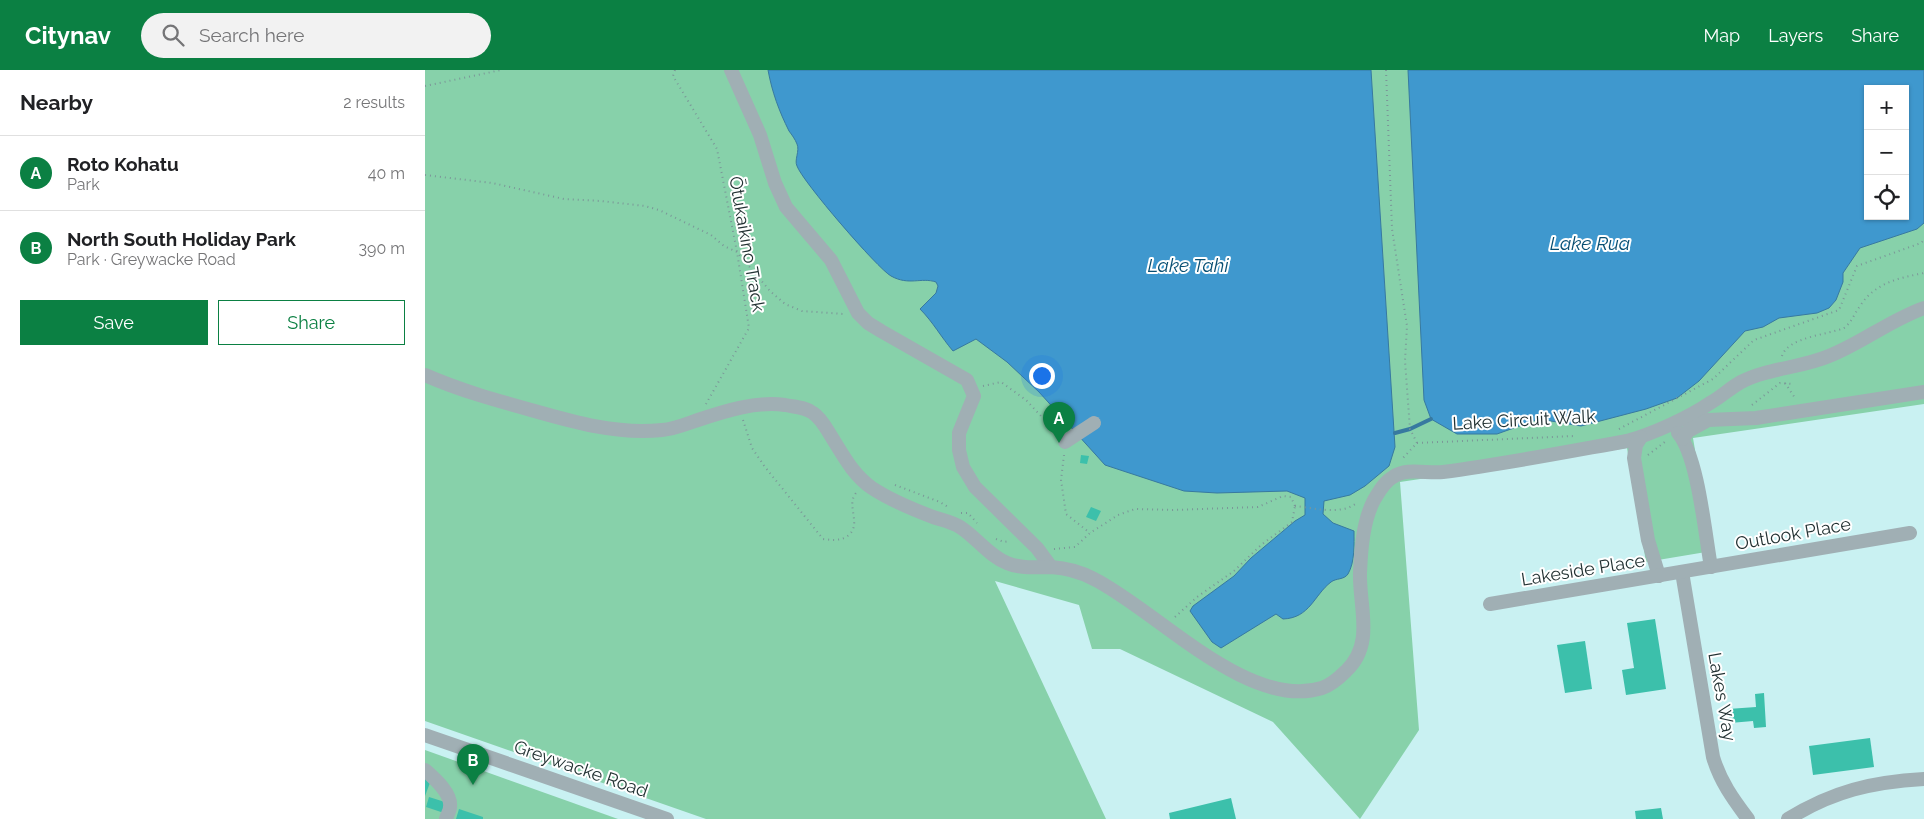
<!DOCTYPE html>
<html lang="en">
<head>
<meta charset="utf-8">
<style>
  body { margin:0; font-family:Raleway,sans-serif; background:#f2f2f2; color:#202124 }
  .controls { position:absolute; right:15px; top:15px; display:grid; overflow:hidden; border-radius:0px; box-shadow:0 1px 4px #0004 }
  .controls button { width:45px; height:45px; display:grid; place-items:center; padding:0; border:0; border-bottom:1px solid #e0e0e0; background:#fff; color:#202124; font:25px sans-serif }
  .you { position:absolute; left:616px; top:305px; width:18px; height:18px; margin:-12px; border:4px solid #fff; border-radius:50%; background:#1a73e8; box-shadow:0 0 0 8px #1a73e833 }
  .badge { display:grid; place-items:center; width:32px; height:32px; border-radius:50%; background:#0b8043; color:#fff; font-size:16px; font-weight:700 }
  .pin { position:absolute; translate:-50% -41px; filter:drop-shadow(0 1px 2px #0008) }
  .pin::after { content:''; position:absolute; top:26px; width:18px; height:15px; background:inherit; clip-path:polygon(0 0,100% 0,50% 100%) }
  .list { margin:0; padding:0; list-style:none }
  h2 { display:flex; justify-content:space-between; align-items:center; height:65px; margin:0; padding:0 20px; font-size:21px }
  h2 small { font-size:16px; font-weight:400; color:#757577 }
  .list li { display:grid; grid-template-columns:32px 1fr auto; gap:15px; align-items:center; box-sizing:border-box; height:75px; padding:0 20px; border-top:1px solid #e0e0e0 }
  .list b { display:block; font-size:19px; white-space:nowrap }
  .list p { margin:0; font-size:16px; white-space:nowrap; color:#757577 }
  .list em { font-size:16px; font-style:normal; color:#757577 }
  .actions { display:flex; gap:10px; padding:15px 20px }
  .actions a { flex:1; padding:11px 0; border:1px solid #0b8043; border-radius:0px; text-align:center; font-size:18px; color:#0b8043 }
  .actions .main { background:#0b8043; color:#fff }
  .icon { flex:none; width:28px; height:28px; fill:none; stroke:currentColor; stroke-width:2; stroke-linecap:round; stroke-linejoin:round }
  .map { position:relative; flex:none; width:1499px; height:749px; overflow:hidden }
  header { display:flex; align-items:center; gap:30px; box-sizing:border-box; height:70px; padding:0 25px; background:#0b8043; color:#fff }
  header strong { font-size:24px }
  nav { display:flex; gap:28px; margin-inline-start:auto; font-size:18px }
  .search { width:350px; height:45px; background:#f2f2f2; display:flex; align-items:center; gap:12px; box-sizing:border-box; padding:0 18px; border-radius:28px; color:#757577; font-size:19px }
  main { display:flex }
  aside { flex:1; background:#fff }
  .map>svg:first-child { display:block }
  .green { fill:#87d1aa; fill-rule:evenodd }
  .water { fill:#3f98ce; stroke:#3779a0; fill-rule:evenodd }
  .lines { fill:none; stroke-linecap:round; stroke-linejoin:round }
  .stream { stroke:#3779a0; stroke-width:4 }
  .building { fill:#3cc0ab }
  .path { stroke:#7b9798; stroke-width:2; stroke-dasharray:1 4; stroke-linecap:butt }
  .minor { stroke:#a0afb4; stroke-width:14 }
  .labels { text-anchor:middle; stroke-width:4; stroke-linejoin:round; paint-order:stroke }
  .street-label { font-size:18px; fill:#233233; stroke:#fff }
  .water-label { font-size:19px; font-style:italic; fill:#084f73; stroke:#fff }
</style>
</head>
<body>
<header>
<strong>Citynav</strong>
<div class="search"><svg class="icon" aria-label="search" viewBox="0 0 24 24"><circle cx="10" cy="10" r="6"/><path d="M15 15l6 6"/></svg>Search here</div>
<nav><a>Map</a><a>Layers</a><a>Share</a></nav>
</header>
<main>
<aside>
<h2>Nearby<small>2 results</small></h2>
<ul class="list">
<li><span class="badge">A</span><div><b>Roto Kohatu</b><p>Park</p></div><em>40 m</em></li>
<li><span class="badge">B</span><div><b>North South Holiday Park</b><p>Park · Greywacke Road</p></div><em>390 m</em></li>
</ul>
<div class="actions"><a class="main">Save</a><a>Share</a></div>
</aside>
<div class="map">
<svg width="1499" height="749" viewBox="0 0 1499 749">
  <rect width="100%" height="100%" fill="#c9f1f2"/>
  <g class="green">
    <path d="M0,0H1499V334L1268,368L1287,481L1221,492L1202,378L975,412L994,660L935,749L848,652L695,579H667L654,535L570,511L681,749H281L0,651ZM1443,19H1480V146H1443Z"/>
    <path d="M0,680L193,749H0Z"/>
  </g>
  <g class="water">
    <path d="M343,0H946L970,377L964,396L940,416L925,425L899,431L898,444L908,453L929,461C929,474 930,492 923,504C919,510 911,508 906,512C889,525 885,548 858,549L851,544L796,578L787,572L765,541L768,536L809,506L826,488L870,451L880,445V428L862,421L792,423L759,421L680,395L614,322L582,292L551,269L528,281C516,267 508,252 495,239L511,223L513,216L511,212C496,207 484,216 466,206C453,199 377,111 372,96C369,90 375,81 372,74C370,69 367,65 364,61C354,41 347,22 343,0Z"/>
    <path d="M983,0H1499V153L1492,159L1435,178L1418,203V212L1411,230L1404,238L1392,243L1354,248L1338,257L1320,261L1274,311L1252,328L1221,339L1156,356L1114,349L1072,364H1032L1006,349L999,330ZM1443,19H1480V146H1443Z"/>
  </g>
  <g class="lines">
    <path class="stream" d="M970,363L985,359L1006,349"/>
  </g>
  <g class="building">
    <path d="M656,385L664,386L662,394L655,393Z"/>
    <path d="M666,437L676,441L671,451L661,447Z"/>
    <path d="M1230,549L1241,619L1201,625L1197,600L1209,598L1202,553Z"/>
    <path d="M1160,571L1167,619L1140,623L1132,575Z"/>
    <path d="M1339,623L1341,657L1329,658L1328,651L1305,653L1303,639L1331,637L1330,624Z"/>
    <path d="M1445,668L1449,697L1388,705L1384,676Z"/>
    <path d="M0,708L6,710L0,726Z"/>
    <path d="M4,727L23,733L19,743L1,737Z"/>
    <path d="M806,728L811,749H745L744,743Z"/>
    <path d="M1236,738L1238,749H1211L1210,741Z"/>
    <path d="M34,739L58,747V749H31Z"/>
  </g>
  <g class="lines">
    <g class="path">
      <path d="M250,0L248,6L292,79L312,182L324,258L281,334"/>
      <path d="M961,0L967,159L982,256L980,291L985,359L992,373L977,389"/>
      <path d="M0,16L76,0"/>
      <path d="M0,105L67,113L139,129L176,131L220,136L234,140L286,165L299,176L312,182L345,221L360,234L377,241L419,244"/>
      <path d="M1357,286C1363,267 1402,265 1419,258C1427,252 1429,244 1435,236C1450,213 1473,208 1499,203"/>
      <path d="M1360,313L1370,328"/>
      <path d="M558,316L576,312L601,330L631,362"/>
      <path d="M1327,335L1355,313L1369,314"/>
      <path d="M318,350L327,378L340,397L398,469C406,470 414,471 421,467C439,456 420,436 431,423"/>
      <path d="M1194,359L1288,309L1329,270L1414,240L1432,196L1496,173L1499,170"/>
      <path d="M992,373L1150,366"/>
      <path d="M639,385L636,410L641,444L665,463"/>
      <path d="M1223,385L1241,371"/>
      <path d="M470,415L515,432L523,437"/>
      <path d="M870,436C889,438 917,446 933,432"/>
      <path d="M536,443H543L552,453"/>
      <path d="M571,469L579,472L585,471"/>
      <path d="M629,479L650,477L665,463L693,445L710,439L748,440L833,437L858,426L866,427L870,436"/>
      <path d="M750,547L772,527L809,501L836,475L867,452L870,436"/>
    </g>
    <g class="minor">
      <path d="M306,0L335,65L350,113L361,137L406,190L433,243L443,253L456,261L542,310L549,326L534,363V380L538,397L550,417L612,478L626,497"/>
      <path d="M0,305C34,320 70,330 106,340C148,352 193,365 237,360C250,359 261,354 273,350C300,341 331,331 360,335C370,337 380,337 388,343C396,348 401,358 406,366C418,385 428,405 447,418C465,430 487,439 508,447C517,450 527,452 535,457C552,468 564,486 582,493C596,499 612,497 626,497C642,498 656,502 669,509C731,540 823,641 897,618C906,615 914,608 921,601C950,574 934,537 935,503C936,479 938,451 949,430C954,422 959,412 968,407C982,397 1002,404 1018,402C1080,394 1141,382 1202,371C1227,364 1263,348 1285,333C1296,327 1305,318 1316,312C1343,298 1376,298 1404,286C1437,273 1465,250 1499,238"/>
      <path d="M1253,363C1273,386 1280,464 1286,497"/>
      <path d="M1216,367L1211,375L1209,388L1223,470L1234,506"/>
      <path d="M1258,369L1263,361L1283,350L1331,348L1499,322"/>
      <path d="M640,372L669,353"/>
      <path d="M1257,502L1288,687C1295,711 1308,729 1323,749"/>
      <path d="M1065,534L1485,463"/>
      <path d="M0,665L242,749"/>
      <path d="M0,700C9,708 27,723 25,737C25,741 22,745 21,749"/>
      <path d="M1363,749C1408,721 1447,712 1499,709"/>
    </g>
  </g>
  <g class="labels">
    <g class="street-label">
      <text transform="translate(322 174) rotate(80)" y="6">Ōtukaikino Track</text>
      <text transform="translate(1099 350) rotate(-3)" y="6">Lake Circuit Walk</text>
      <text transform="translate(1368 464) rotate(-10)" y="6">Outlook Place</text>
      <text transform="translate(1158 500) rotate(-9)" y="6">Lakeside Place</text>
      <text transform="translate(1297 627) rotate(80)" y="6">Lakes Way</text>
      <text transform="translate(156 699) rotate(19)" y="6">Greywacke Road</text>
    </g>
    <g class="water-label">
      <text x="1165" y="180">Lake Rua</text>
      <text x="763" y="202">Lake Tahi</text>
    </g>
  </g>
</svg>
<div class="controls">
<button>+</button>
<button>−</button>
<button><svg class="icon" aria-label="locate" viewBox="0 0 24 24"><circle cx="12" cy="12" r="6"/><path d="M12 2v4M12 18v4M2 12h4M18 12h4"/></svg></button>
</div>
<div class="you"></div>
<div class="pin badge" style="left:634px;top:373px">A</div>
<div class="pin badge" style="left:48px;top:715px">B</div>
</div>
</main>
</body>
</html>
